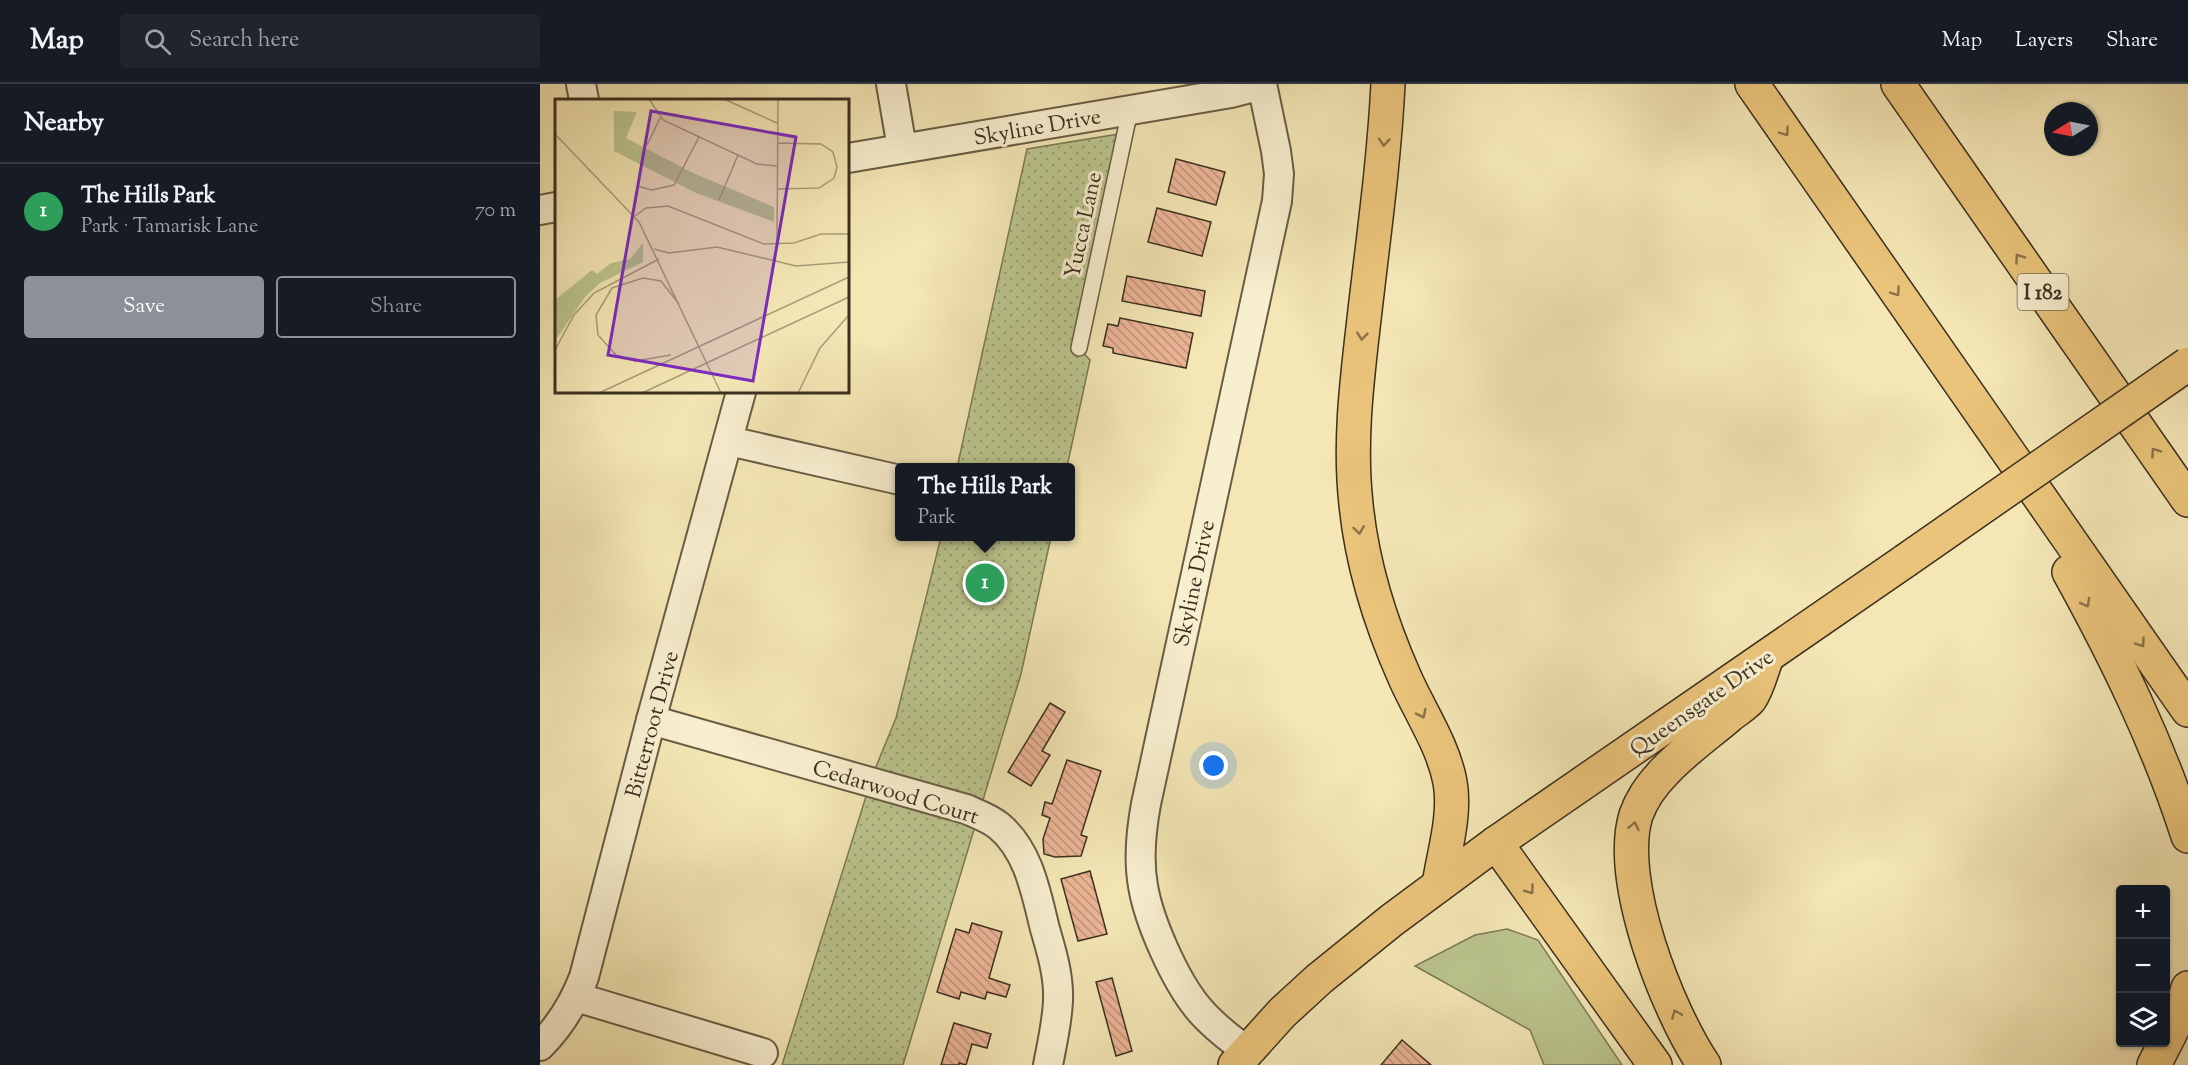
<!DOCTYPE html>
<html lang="en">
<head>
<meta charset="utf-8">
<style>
  body { margin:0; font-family:"Sorts Mill Goudy",serif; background:#20242c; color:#f1f3f6 }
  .controls { position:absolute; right:18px; bottom:18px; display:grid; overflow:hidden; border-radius:6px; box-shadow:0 2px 4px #0004 }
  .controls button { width:54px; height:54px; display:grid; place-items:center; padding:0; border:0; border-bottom:2px solid #363941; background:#171b24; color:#f1f3f6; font:30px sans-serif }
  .compass { position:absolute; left:1504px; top:18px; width:54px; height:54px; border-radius:50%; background:#171b24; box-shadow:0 2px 4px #0004; rotate:260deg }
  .you { position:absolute; left:674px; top:682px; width:21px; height:21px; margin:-15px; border:4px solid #fff; border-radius:50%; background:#1a73e8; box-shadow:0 0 0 9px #1a73e833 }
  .badge { display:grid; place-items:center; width:39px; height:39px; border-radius:50%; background:#8c9099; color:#fff; font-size:20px; font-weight:700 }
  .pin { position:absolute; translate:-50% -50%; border:3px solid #fff; box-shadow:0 2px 6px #0006 }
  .popup { position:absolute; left:355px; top:379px; width:180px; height:78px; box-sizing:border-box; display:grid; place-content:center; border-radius:6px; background:#171b24; filter:drop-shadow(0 2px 4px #0005); font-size:20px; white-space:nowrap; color:#9ea1a6 }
  .popup b { font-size:22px; color:#f1f3f6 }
  .popup::after { content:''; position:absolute; left:50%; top:100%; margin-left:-12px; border:12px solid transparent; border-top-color:#171b24 }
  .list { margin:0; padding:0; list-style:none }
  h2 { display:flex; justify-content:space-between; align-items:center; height:78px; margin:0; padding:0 24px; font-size:26px }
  h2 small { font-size:20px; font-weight:400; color:#9ea1a6 }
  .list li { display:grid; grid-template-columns:39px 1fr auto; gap:18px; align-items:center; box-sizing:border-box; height:96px; padding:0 24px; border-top:2px solid #363941 }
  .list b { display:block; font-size:22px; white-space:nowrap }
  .list p { margin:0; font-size:20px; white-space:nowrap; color:#9ea1a6 }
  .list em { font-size:20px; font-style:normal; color:#9ea1a6 }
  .actions { display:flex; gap:12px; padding:18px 24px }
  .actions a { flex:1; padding:14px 0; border:2px solid #8c9099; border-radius:6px; text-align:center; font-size:21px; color:#8c9099 }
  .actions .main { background:#8c9099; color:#fff }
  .icon { flex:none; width:33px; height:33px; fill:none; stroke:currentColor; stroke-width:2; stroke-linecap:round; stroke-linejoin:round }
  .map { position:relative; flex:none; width:1648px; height:981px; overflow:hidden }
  header { display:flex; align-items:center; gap:36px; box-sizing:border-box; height:84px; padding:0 30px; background:#171b24; border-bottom:2px solid #363941 }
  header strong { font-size:28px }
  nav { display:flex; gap:33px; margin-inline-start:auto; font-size:21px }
  .search { width:420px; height:54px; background:#20242c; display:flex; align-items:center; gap:15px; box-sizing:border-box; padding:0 21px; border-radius:6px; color:#9ea1a6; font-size:22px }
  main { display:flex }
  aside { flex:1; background:#171b24 }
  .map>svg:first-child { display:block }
  .grass { fill:#bbc58d; stroke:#7b7a56; stroke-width:1.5 }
  .park { fill:url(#park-dots); stroke:#7b7a56; stroke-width:1.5 }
  .building { fill:url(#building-back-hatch); stroke:#3b2f20; stroke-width:1.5 }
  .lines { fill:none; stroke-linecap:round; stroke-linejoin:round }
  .lane-casing { stroke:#695d45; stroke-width:18 }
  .street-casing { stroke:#695d45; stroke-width:32 }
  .primary-casing { stroke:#3b2f20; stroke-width:36 }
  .highway-casing { stroke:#3b2f20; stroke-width:36 }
  .lane { stroke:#f8efcf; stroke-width:15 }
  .street { stroke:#f8efcf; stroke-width:28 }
  .primary { stroke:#eac47a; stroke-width:33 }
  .highway { stroke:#eac47a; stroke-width:33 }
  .primary-bridge-casing { stroke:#3b2f20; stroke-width:36; stroke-linecap:butt }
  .primary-bridge { stroke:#eac47a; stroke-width:33 }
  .oneway { stroke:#8a7248 }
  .labels { text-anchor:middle; stroke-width:6; stroke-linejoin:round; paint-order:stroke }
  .shield { fill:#f8efcf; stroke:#746954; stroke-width:1.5 }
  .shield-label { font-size:21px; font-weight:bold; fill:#3b2f20 }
  .street-label { font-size:22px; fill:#3b2f20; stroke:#f8efcf }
  .inset-road { fill:none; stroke:#aa9d79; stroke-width:1.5 }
  .view { fill:#7b2cbf; fill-opacity:0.15; stroke:#7b2cbf; stroke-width:3 }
  .inset-edge { fill:none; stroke:#3b2f20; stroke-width:3 }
</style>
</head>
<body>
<header>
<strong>Map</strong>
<div class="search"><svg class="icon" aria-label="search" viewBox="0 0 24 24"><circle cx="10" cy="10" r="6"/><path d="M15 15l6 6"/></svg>Search here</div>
<nav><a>Map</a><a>Layers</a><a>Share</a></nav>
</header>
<main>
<aside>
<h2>Nearby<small></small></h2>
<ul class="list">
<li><span class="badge" style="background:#2e9e5b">1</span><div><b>The Hills Park</b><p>Park · Tamarisk Lane</p></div><em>70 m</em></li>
</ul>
<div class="actions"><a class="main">Save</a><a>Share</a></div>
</aside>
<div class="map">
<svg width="1648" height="981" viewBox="0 0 1648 981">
  <defs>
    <pattern id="park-dots" width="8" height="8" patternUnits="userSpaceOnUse" patternTransform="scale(1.5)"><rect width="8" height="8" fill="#bbc58d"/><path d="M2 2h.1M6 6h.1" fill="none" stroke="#99a073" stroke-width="1.8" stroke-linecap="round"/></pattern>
    <pattern id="building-back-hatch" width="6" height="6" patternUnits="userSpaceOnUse" patternTransform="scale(1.5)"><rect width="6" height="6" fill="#ecb596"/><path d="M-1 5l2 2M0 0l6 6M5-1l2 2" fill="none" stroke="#c0947a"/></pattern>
  </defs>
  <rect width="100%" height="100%" fill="#f4e7b5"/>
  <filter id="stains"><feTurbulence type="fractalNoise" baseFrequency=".00333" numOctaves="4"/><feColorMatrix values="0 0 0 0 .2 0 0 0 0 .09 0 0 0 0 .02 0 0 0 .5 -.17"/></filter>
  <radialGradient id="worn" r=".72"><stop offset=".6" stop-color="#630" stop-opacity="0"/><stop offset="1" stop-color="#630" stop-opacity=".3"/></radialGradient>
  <path class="grass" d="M967,845L998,856L1082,981H1004L990,946L875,882L935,851Z"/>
  <g class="park">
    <path d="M585,49L539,264L550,276L527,383L417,384L487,65Z"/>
    <path d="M401,453H511L481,590L363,981H242L333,690L356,634Z"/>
  </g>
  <g class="building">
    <path d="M636,75L685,88L676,121L628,108Z"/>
    <path d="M617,124L671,138L662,172L608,158Z"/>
    <path d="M587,192L665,207L661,232L582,217Z"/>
    <path d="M580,234L653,249L646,284L573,269V264L563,262L568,240L578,242Z"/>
    <path d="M510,619L525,628L502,667L510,671L491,702L468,688Z"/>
    <path d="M527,676L561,687L541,751L547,753L541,772L515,773L504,770L503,755L510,734L502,731L505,718L512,720Z"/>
    <path d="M550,787L567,850L538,857L521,795Z"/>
    <path d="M432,839L462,848L449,894L470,901L466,913L447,908L445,915L421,908L419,915L397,908L416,845L429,849Z"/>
    <path d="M572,894L592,967L576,972L556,898Z"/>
    <path d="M414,939L451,950L447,964L432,960L426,981L419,979V981H401Z"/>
    <path d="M862,956L891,981H841Z"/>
  </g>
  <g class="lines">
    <g class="lane-casing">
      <path id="lane" d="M539,264L590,26"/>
    </g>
    <g class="street-casing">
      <g id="street">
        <path d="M41,0L44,16"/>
        <path d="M351,0L362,64"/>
        <path d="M308,74L691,9L722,1"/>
        <path d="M0,126L16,123"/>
        <path d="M189,357L360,396"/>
        <path d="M111,636L426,725C437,730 449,734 459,742C489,767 496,809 505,845C512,869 519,892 518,917C517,939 512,960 508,981"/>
        <path d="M36,913L223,969"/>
        <path d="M0,962C20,942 34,919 44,893L111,636L201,308"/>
        <path d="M707,967C689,954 672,941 658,924C635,896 609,838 603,802C598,774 601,747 606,720L737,117L739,90L736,67L722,0"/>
      </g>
    </g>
    <g class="primary-casing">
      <path id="primary" d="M695,981L742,929L779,895L852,836L956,759L1365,477"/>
    </g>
    <g class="highway-casing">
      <g id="highway">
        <path d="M848,0C844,79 833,156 824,235C817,296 809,358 816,420C822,481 840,538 865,594C880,628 903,661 910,698C916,731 904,768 899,801"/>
        <path d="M1212,0L1648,626"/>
        <path d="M1358,0L1648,416"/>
        <path d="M1529,488C1576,573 1618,659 1648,752"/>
        <path d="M956,759L1115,981"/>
        <path d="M1164,981C1127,926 1076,796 1096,731C1102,714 1114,698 1126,686C1145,666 1168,650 1189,632C1195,627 1205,621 1210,615C1218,604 1222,585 1227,573"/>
        <path d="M1614,981L1640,930L1648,904"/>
      </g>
    </g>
    <use href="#lane" class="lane"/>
    <use href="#street" class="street"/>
    <use href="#primary" class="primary"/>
    <use href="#highway" class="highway"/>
    <g class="primary-bridge-casing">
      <path id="primary-bridge" d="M1365,477L1648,280"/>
    </g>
    <use href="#primary-bridge" class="primary-bridge"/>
  </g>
  <defs><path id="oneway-chevron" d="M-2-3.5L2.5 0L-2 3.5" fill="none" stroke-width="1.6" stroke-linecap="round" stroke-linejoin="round" transform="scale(1.5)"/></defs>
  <g class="oneway">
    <use href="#oneway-chevron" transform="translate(1245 48) rotate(55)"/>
    <use href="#oneway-chevron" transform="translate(844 58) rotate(94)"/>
    <use href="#oneway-chevron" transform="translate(1479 174) rotate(-125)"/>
    <use href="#oneway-chevron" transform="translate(1356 208) rotate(55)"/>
    <use href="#oneway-chevron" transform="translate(822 252) rotate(96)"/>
    <use href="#oneway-chevron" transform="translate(1615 368) rotate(-125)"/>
    <use href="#oneway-chevron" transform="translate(819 446) rotate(82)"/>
    <use href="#oneway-chevron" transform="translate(1546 519) rotate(61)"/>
    <use href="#oneway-chevron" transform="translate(1601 559) rotate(55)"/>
    <use href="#oneway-chevron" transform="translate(882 630) rotate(64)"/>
    <use href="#oneway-chevron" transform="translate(1094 742) rotate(-78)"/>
    <use href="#oneway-chevron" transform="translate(990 806) rotate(54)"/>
    <use href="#oneway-chevron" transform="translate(1136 930) rotate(-112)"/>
  </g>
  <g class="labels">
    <rect class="shield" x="1477.5" y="190" width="51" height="36" rx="4.5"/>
    <g class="shield-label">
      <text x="1503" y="215">I 182</text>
    </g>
    <g class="street-label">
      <text transform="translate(497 42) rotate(-10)" y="8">Skyline Drive</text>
      <text transform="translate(542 141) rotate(-78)" y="8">Yucca Lane</text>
      <text transform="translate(653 499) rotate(-78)" y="8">Skyline Drive</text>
      <text transform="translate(1161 618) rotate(-35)" y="8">Queensgate Drive</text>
      <text transform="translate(111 640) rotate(-75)" y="8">Bitterroot Drive</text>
      <text transform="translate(356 707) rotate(17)" y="8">Cedarwood Court</text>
    </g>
  </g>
  <g transform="translate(15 15)">
    <rect width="294" height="294" fill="#f4e7b5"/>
    <path d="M88,144V163L45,184L30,198L0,242V201L37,171L42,175L56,164L75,160Z" fill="#bbc58d"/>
    <path d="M59,12L82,13L71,39L138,74L219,108V123L141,94L59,52Z" fill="#bbc58d"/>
    <path class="inset-road" d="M94,0L108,21L202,65L222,67M169,0L222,24M0,35L84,123L166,294M92,46L105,19M82,87L97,91L119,86L144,38M222,90L264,89L279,79L282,68L278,53L266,45L222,44M164,101L183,56M80,117L91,109L113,107L209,145L239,144L266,135H294M222,145L223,0M99,150L114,154L162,148L241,167L294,163M0,251L19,216L39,194L104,160M116,256L80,262L61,256L43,236L41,216L57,189L88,179L106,182L124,205M44,294L294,178M87,294L294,198M243,294L265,249L294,216"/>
    <path class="view" d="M96,12L241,38L198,282L53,256Z"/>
    <rect width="294" height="294" class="inset-edge"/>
  </g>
  <rect width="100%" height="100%" filter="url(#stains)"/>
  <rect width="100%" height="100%" fill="url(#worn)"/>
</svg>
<div class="controls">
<button>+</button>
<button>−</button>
<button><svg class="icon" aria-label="layers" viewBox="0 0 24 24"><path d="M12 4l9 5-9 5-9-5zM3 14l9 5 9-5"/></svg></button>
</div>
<svg class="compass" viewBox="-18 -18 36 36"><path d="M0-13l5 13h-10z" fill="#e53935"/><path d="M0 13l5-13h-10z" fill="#9ea1a6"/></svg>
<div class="you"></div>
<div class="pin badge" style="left:445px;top:499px;background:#2e9e5b">1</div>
<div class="popup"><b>The Hills Park</b>Park</div>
</div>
</main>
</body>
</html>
